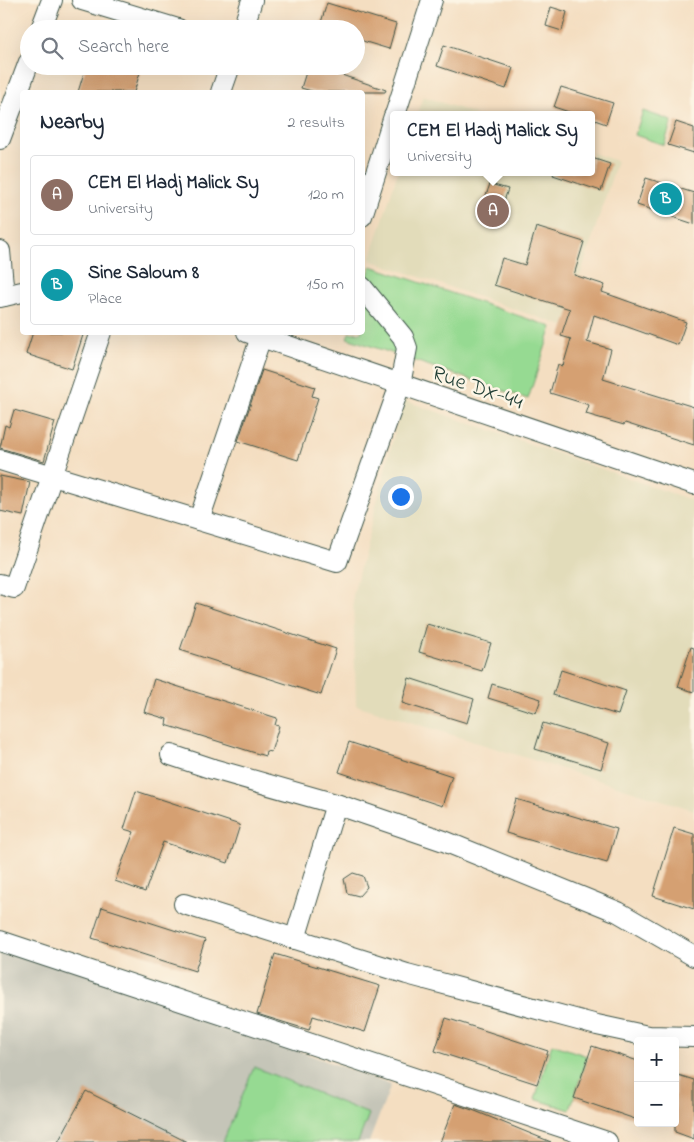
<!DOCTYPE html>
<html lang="en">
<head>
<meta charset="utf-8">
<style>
  body { margin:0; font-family:"Indie Flower",sans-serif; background:#f2f2f3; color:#1f2937 }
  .controls { position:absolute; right:15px; bottom:15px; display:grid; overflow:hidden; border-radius:5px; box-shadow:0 5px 20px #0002 }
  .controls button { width:45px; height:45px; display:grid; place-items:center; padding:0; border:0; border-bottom:1px solid #e0e1e3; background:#fff; color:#1f2937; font:25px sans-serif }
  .you { position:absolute; left:400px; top:496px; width:18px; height:18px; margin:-12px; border:4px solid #fff; border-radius:50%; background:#1a73e8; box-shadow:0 0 0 8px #1a73e833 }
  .badge { display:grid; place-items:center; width:32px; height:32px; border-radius:50%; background:#c8321e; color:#fff; font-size:16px; font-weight:700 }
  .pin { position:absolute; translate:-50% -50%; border:2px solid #fff; box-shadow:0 1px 5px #0006 }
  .popup { position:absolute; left:390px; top:111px; width:205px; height:65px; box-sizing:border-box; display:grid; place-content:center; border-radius:5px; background:#fff; filter:drop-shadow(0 1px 4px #0005); font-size:16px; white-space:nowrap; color:#747a83 }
  .popup b { font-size:19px; color:#1f2937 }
  .popup::after { content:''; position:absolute; left:50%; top:100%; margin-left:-10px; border:10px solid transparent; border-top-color:#fff }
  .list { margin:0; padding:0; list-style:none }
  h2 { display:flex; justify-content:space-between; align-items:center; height:65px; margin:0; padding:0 20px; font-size:21px }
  h2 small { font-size:16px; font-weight:400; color:#747a83 }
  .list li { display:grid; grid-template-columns:32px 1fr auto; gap:15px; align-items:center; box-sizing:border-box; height:80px; margin:0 10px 10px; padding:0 10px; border:1px solid #e0e1e3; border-radius:5px }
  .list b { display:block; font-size:19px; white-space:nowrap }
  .list p { margin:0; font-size:16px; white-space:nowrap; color:#747a83 }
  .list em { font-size:16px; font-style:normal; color:#747a83 }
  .icon { flex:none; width:28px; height:28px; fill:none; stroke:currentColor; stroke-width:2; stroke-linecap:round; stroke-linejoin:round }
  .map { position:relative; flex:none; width:694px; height:1142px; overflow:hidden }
  .search { position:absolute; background:#fff; box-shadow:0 5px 20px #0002; left:20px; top:20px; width:345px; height:55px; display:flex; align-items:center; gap:12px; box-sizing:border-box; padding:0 18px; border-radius:28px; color:#747a83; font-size:19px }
  .panel { position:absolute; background:#fff; box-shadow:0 5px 20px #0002; left:20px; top:90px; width:345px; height:245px; border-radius:5px }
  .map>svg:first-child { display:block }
  .built { fill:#e2dcba }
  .industrial { fill:#c5c5b8 }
  .green { fill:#96da92; stroke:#5a8c63 }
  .building { fill:#d5a072 }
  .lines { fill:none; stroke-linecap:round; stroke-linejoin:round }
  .minor-casing { stroke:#3f5549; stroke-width:22 }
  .minor { stroke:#fff; stroke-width:20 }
  .labels { text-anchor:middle; stroke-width:5; stroke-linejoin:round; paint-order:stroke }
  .street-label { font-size:22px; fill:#1f3d34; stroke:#fcf5e5 }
</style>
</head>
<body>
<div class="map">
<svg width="694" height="1142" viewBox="0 0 694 1142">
  <rect width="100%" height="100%" fill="#fcf5e5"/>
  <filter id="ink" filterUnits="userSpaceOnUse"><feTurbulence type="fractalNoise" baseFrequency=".02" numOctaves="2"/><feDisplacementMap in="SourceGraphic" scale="10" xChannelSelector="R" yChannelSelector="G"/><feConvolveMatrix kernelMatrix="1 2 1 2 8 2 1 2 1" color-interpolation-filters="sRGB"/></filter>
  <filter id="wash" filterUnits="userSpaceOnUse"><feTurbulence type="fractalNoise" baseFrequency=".0096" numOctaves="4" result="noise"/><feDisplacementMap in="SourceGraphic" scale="20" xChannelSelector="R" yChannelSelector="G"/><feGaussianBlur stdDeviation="1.12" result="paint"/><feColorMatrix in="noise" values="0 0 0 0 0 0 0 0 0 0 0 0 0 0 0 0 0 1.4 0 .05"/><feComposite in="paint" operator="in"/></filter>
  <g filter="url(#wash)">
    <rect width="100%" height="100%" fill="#f4dec1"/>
    <g class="built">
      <path d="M423,96L478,115H417Z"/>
      <path d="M592,153L617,161L564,326L370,260L398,172H592Z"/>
      <path d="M403,400L694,501V810L356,705L353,595Z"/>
    </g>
    <path class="industrial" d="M0,940L391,1085L369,1142H0Z"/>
    <g class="green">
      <path d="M643,111L672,121L664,145L635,135Z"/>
      <path d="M371,266L552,327L528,399L347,338L349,333L362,332L363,291Z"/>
      <path d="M552,1044L587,1056L570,1110L535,1099Z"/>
      <path d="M254,1067L369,1114L358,1142H223Z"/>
    </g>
    <g id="blocks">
      <g class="building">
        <path d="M327,3L396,24L389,49L356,39V29H319Z"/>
        <path d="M551,7L567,12L562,31L546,26Z"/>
        <path d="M444,45L513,68L506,89L437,66Z"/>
        <path d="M86,66H142L134,92H78Z"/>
        <path d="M308,66H315L386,90L385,92H315L301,88Z"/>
        <path d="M561,87L613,103L606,124L592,119V115H578L554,107Z"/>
        <path d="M676,122L694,128V153L668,145Z"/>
        <path d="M592,158L610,164L601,191L553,175L554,172H592Z"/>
        <path d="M646,178L694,193V224L637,205Z"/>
        <path d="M490,184L508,189L502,207L484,201Z"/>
        <path d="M536,227L584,242L574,275L605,285L602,292L686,322L678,345L594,315L587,342L611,349L603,379L694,407V445L625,423L624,425L586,414L589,405L550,393L558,364L563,366L571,339L561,336L570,309L494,285L502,258L525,265Z"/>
        <path d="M33,332H84L72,369L26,354Z"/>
        <path d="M262,370L315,387L312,396L318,398L298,460L238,441Z"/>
        <path d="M14,410L55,422L44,461L0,448L5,425L9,427Z"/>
        <path d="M0,476L30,482L23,516L0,511Z"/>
        <path d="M196,603L336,649L321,695L180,650Z"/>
        <path d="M427,624L491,643L482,671L419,652Z"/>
        <path d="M691,647L694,648V692L678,687Z"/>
        <path d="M561,670L626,691L618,715L553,695Z"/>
        <path d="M409,678L474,699L467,723L402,703Z"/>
        <path d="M154,679L277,718L275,725L279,726L271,752L266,751L265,756L166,725L167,719L144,712Z"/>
        <path d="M492,684L541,699L536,713L488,698Z"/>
        <path d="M543,723L609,743L601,769L535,749Z"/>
        <path d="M349,742L452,776L442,806L339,772Z"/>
        <path d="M136,791L240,825L228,863L163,842L145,892L115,881L134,832L124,829Z"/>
        <path d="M516,799L617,829L607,863L506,833Z"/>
        <path d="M674,828L694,834V909L653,896Z"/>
        <path d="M353,873L363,876L367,887L359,896L347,893L344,879Z"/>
        <path d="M102,907L205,940L195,971L92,938Z"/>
        <path d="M275,954L380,986L365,1032L313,1016L309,1030L257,1014Z"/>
        <path d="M446,1018L548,1051L537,1084L435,1051Z"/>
        <path d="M592,1046L638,1061V1120L574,1098Z"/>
        <path d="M675,1074L694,1080V1139L675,1132Z"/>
        <path d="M86,1091L187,1142H58Z"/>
        <path d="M455,1104L475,1111L551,1142H440Z"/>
      </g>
    </g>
  </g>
  <g filter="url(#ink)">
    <use href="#blocks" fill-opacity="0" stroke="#3f5549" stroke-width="1"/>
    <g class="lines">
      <g class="minor-casing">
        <g id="minor">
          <path d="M82,0L178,29"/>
          <path d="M41,29L52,0"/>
          <path d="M243,29L252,0"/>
          <path d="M221,92L230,66"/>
          <path d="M395,115L432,0"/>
          <path d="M0,139L29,62"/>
          <path d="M362,216L394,116"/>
          <path d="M0,251L4,296L0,294"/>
          <path d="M0,297L22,292"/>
          <path d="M247,332L694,484"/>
          <path d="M0,460L337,562L400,385L407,348L403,337L362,287"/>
          <path d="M199,520L261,337"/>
          <path d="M0,584L14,588L101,332"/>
          <path d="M171,755L213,769L336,804L444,841L618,912L694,956"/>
          <path d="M184,904L407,974L597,1025L648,1036L694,1037"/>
          <path d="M295,939L336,804"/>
          <path d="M0,941L607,1142"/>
        </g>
      </g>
      <use href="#minor" class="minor"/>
    </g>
  </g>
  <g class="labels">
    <g class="street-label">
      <text transform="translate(478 386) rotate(19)" y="8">Rue DX-44</text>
    </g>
  </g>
</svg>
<div class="controls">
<button>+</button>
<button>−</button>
</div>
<div class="you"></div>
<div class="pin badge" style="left:493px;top:211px;background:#8d6e63">A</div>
<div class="popup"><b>CEM El Hadj Malick Sy</b>University</div>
<div class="pin badge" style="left:666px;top:199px;background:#0f9aa8">B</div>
<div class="search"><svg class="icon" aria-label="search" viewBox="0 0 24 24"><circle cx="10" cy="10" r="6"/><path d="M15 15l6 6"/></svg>Search here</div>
<section class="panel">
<h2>Nearby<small>2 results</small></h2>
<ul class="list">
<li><span class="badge" style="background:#8d6e63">A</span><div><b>CEM El Hadj Malick Sy</b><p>University</p></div><em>120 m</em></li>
<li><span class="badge" style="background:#0f9aa8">B</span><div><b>Sine Saloum 8</b><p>Place</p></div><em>150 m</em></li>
</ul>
</section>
</div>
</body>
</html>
